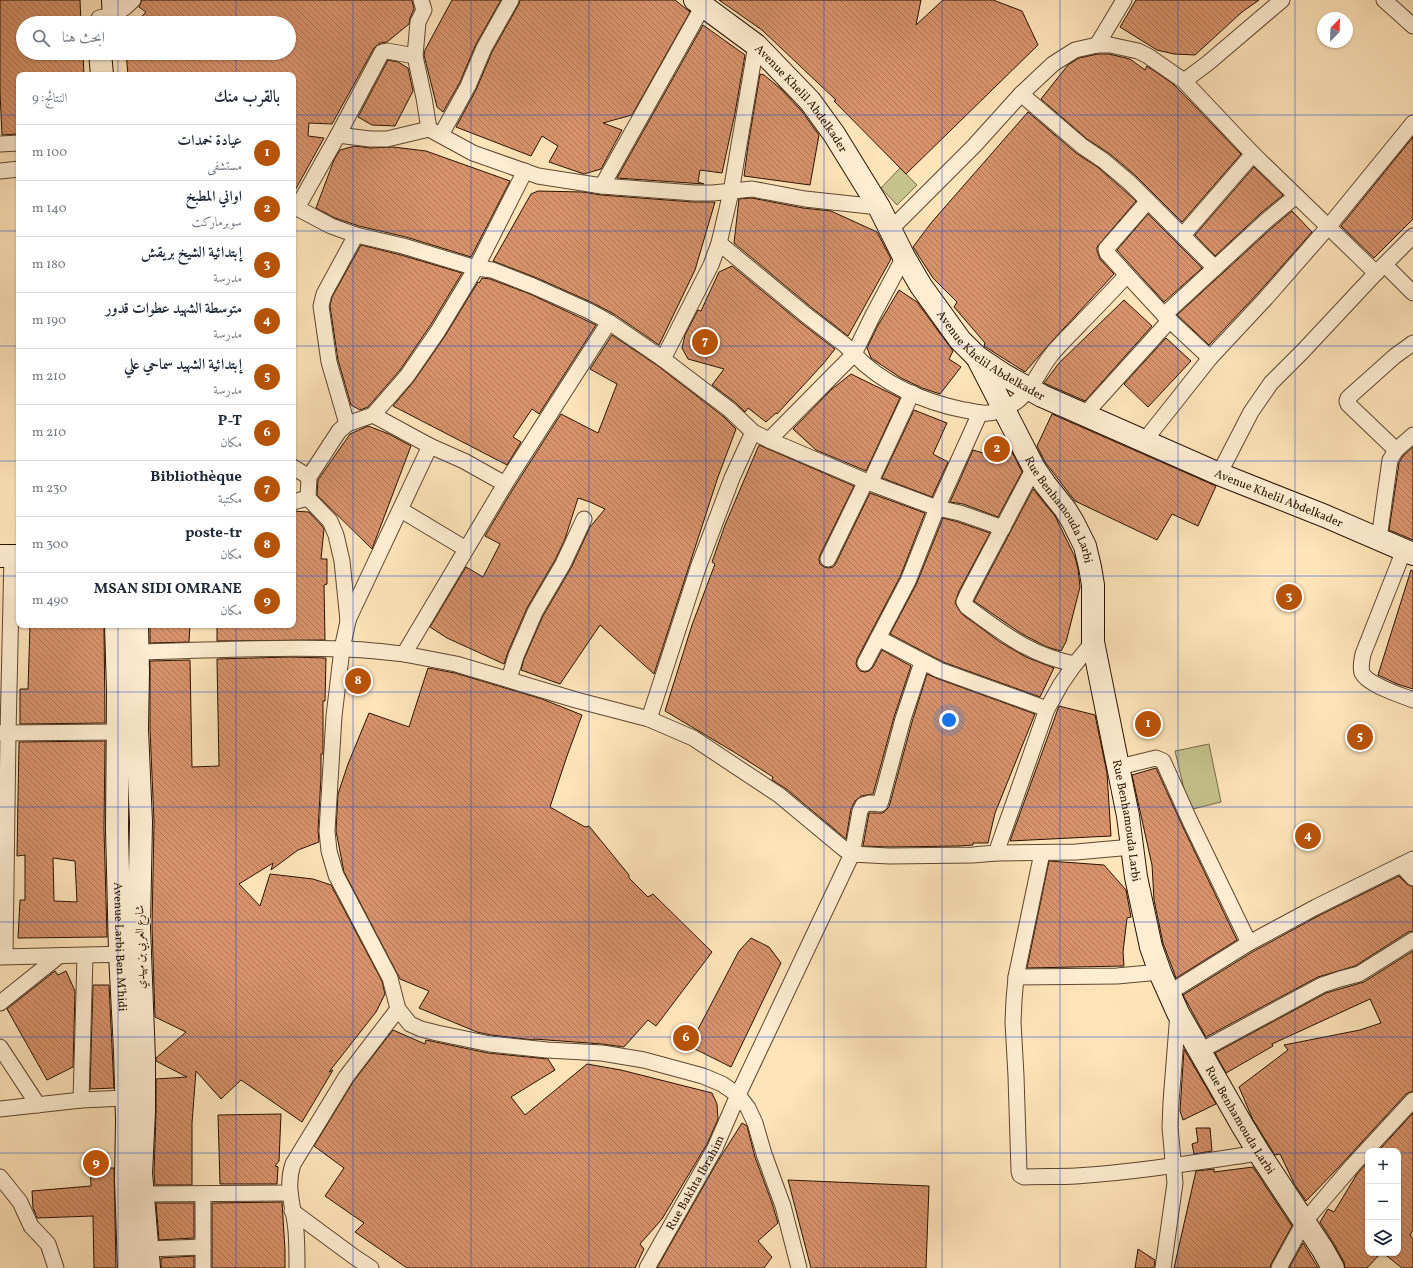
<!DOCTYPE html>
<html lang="ar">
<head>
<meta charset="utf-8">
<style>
  body { margin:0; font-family:Vollkorn,Amiri,serif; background:#f6f6f7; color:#1f2937; direction:rtl }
  .controls { position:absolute; right:12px; bottom:12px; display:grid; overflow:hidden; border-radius:8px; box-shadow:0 1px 3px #0004 }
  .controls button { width:36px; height:36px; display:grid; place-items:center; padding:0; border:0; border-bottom:1px solid #e0e1e3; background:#fff; color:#1f2937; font:20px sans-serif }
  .compass { position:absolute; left:1317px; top:12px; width:36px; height:36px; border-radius:50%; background:#fff; box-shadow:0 1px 3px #0004; rotate:23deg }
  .you { position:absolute; left:949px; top:720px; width:14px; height:14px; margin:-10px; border:3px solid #fff; border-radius:50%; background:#1a73e8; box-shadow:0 0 0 6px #1a73e833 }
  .badge { display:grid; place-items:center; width:26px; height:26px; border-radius:50%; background:#b45309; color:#fff; font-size:13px; font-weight:700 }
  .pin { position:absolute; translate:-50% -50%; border:2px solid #fff; box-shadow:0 1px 4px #0006 }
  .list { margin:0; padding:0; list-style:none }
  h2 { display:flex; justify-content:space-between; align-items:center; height:52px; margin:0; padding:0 16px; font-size:17px }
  h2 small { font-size:13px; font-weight:400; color:#747a83 }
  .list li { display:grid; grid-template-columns:26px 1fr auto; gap:12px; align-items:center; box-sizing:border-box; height:56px; padding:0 16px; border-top:1px solid #e0e1e3 }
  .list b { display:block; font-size:15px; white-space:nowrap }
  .list p { margin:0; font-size:13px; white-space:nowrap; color:#747a83 }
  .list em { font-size:13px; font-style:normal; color:#747a83 }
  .icon { flex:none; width:22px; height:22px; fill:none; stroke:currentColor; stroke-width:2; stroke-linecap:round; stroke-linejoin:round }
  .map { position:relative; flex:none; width:1413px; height:1268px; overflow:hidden; direction:ltr }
  .search { position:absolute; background:#fff; box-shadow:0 1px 3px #0004; left:16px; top:16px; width:280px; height:44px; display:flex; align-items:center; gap:10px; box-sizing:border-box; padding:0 14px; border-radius:22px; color:#747a83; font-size:15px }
  .panel { position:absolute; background:#fff; box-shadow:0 1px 3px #0004; left:16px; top:72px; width:280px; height:556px; border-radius:8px; direction:rtl }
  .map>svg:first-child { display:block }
  .grass { fill:#c5c28b; stroke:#776a46 }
  .building { fill:url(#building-back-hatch); stroke:#291200; fill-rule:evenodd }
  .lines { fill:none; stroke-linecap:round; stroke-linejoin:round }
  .street-casing { stroke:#5e462e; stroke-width:17 }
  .secondary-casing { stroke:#291200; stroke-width:24 }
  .street { stroke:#feedd2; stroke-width:15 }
  .secondary { stroke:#feedd2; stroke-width:22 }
  .grid { fill:none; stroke:#1d4ed8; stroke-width:1; stroke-opacity:0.55 }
  .labels { text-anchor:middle; stroke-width:3; stroke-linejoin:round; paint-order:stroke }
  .street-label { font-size:12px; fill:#291200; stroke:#feedd2 }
</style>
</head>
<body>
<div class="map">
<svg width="1413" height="1268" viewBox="0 0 1413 1268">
  <defs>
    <pattern id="building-back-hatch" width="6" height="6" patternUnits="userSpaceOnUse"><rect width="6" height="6" fill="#d8936c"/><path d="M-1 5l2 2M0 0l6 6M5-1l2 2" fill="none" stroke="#af7756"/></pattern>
  </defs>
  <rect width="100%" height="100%" fill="#fde4b9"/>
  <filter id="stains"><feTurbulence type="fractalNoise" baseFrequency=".005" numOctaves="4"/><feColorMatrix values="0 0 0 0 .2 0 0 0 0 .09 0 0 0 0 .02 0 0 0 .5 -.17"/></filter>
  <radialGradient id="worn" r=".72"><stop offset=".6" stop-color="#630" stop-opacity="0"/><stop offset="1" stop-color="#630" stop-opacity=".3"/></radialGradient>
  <g class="grass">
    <path d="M900,168L917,185L897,205L881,188Z"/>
    <path d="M1209,744L1221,802L1189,810L1175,751Z"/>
  </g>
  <g class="building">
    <path d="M0,0H80L81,23H23V53H83L84,75H19V134L2,135L0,92Z"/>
    <path d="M142,0H412L414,9L410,18L409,24L387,42L380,43L374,48L332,124L309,123L308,136L324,138L293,194V75H128L126,53H289V23H135L146,12L139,7Z"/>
    <path d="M452,0H501L476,44L460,82L443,112L437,107L424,55L425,50Z"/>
    <path d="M520,0H675L690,12L632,115L603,123L622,130L601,169L584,174L549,162L558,146L542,136L531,156L456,127L476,90L492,52L519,4Z"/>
    <path d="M719,0H921L916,25L943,0H993L1022,11L1038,45L906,174L834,101L836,100L762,30Z"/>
    <path d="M1136,0H1259L1242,12L1195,55L1174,54L1157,50L1120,27Z"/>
    <path d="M703,25L745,55L735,113L722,173L700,170L698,182L704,184L617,178Z"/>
    <path d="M1098,54H1109L1130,59L1145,70L1147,66L1172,83L1192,103L1241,154L1182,222L1136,176L1110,154L1087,139L1041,99L1068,65L1079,58Z"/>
    <path d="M388,60L398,62L408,68L413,91L395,126L372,125L358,117Z"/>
    <path d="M760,74L764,75L781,89L800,109L819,135L810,185L744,176L748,146Z"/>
    <path d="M1028,112L1076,153L1099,168L1136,201L1097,247V251L1100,259L1114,274L1053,340L1025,372L984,346L985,343L954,307L957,302L933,278L913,247L931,223Z"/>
    <path d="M1413,137V219L1374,258L1341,226Z"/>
    <path d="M355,146L370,148L393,147L426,151L510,181L471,257L406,237L359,226L335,218L316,208L334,160L340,150Z"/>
    <path d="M1254,167L1283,195L1261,213L1215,256L1195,235Z"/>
    <path d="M538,191L583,192L601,195L693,202H715L695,270L659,345L614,314L593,303L537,278L493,261L531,194Z"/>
    <path d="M752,198L803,208L831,211L877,232L891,259L848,336L812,308L734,243L739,199Z"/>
    <path d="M1292,211L1312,232L1259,292L1209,345L1177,315L1273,227Z"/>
    <path d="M1148,214L1202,268L1164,302L1117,250Z"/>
    <path d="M361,245L401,255L462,273L430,326L400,370L368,407L360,410L351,405L338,360L330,306L332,297Z"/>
    <path d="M732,266L800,322L835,349L823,364L777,414L776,413L766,422L748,408L745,412L736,403L712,385L724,369L688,359L682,348L685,335L698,310L701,311L719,272Z"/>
    <path d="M482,278L490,279L530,294L596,325L539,414L532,409L513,437L521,442L507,465L393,406L414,381L445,336L478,282L479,283Z"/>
    <path d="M899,290L917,302L953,351L949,359L961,367L940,394L922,388L901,378L871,358L867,348L877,327Z"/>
    <path d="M1124,300L1152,326L1085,401L1044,383L1059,363Z"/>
    <path d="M612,335L658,366L724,417L736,429L718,477L654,674L600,625L560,684L521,670L524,659L543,616L571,568L590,527L605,509L590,502L578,498L565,539L555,560L527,608L508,652L504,664L447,638L430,627L466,567L483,577L500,544L485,536L513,489L561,414L598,433L617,384L590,369Z"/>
    <path d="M1166,338L1191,361L1148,407L1124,384Z"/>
    <path d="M851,374L900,398L866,471L816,450L793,429L832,389Z"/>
    <path d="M914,410L947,423L933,454L948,462L932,497L882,478Z"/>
    <path d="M1052,414L1216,486L1198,526L1172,514L1157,540L1075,501L1045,462L1037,446Z"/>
    <path d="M368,426L389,434L411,446L372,549L317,495L318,480L350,434Z"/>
    <path d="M990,436L1007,443L1010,449L1009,451L1012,452L1022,472L998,517L963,504L950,502L973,450L983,453Z"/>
    <path d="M759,445L854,486L820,555L819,559L820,564L824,567L829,568L833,567L836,563L870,493L925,513L900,577L857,659L856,664L857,667L860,671L865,672L869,671L873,667L882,650L911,666L894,717L873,794L861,796L855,801L851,809L846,839L785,788L772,780L773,777L734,752L665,711L692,625L715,564L712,562L725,525Z"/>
    <path d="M1413,447V540L1389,530L1399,463L1403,456Z"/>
    <path d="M1033,489L1055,516L1075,557L1078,569L1080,587L1066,642L1061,651L1047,647L1022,634L974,601Z"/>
    <path d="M293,511L309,512L322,526L324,529L321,559H327V584L324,585L325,640L217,641V625H293Z"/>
    <path d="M943,518L958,522L990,533L959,591L955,603L962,614L1000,642L1026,657L1054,668L1040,697L943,662L890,634L916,585Z"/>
    <path d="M1411,570L1413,571V689L1397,684L1378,675Z"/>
    <path d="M30,625H104L105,723L20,724V689H28Z"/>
    <path d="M150,625H190L189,642L150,643Z"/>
    <path d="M290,657L326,658L325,701H323V754H321V777L318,831L319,842L298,850L271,870L273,863L239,884L260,906L270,874L313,879L331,885L382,981L385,994L376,1012L329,1072L333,1070L302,1122L241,1080L221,1099L196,1071L192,1123V1185H155L154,1173L156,1113V1079L187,1077L156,1061V1058L186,1032L155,1017L152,927L154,822L150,729V661L190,660L192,767L219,766L217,659Z"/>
    <path d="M428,668L455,673L542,699L582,715L567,756L550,807L585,827L589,826L629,875V878L648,897L653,894L712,952L656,1026L648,1020L624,1047L602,1044L534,1039V1040L491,1035L477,1032L419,1008L429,991L400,979L344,872L336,831L338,794L348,764L369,713L409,727Z"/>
    <path d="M354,672L365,675L361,690L350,687Z"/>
    <path d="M927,674L936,678L1035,714L995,813L988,843H973V845L959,846L889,847L863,846L869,813H883L889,807L912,722Z"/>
    <path d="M1059,706L1095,715L1107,773L1111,836L1010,841Z"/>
    <path d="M105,741L104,829L107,937L18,938L20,900H25V855L17,856L19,742ZM53,858L75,861L77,902L54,901Z"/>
    <path d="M1156,768L1182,825L1237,940L1176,978L1163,943L1154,900L1152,865L1132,775Z"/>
    <path d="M1049,861L1104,865L1126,890L1131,917L1127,918L1123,952L1124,966L1027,968Z"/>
    <path d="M1399,876L1407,884L1413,887V931L1408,932L1355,966L1318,977L1206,1037L1183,995L1254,951L1320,915Z"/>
    <path d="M751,938L769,947L781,963L731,1067L689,1046L677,1042L682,1030L695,1035L739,951Z"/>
    <path d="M1413,951V1091L1406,1094L1338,1168L1306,1201L1295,1185L1280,1154L1275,1155L1253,1120L1239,1087L1288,1050L1284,1045L1360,1030L1381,1023L1370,999L1272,1044L1273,1046L1226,1073L1215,1053L1326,993L1364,982Z"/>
    <path d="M55,971L58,975L66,971L75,991L73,1067L47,1080L7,1009Z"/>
    <path d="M93,985H109L114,1088L90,1089Z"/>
    <path d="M393,1030L425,1044L426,1040L488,1053L548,1059L555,1070L511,1097L525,1115L587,1064L621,1070L712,1093L717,1104L718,1119L707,1144L662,1219L640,1244L644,1249L635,1268H407L355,1232L364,1223L325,1196L344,1168L314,1146L353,1082Z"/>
    <path d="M1184,1049L1216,1104L1183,1120L1180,1111Z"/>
    <path d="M1413,1113V1230L1410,1235L1413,1239V1268H1402L1383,1253H1398V1151H1384L1381,1148Z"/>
    <path d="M281,1114L279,1161L275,1166L278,1167L277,1184H220L218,1115Z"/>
    <path d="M742,1123L747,1126L755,1157L772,1203L778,1223L758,1241L772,1257L764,1268H657L716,1164Z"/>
    <path d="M1196,1128H1210L1212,1151L1194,1154L1192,1144L1198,1142Z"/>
    <path d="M102,1157V1168H114L116,1268H94L93,1216L37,1218L33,1208L32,1191L91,1186L90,1158Z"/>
    <path d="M1368,1162V1253H1381L1367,1268H1345L1344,1262L1334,1244L1320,1222L1328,1209L1334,1212L1357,1174Z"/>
    <path d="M1253,1167L1292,1226L1271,1264L1270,1268H1174L1196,1171L1214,1169V1172Z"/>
    <path d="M788,1180L929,1186L926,1268H811Z"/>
    <path d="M282,1202L285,1250V1268H212V1203Z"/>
    <path d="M156,1203H194V1238L159,1240Z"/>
    <path d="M1303,1243L1318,1268H1289Z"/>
    <path d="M1138,1249L1155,1260L1154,1268H1135Z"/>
    <path d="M194,1256V1268H161V1258Z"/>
  </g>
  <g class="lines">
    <g class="street-casing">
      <g id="street">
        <path d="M421,0L424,10L418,22L415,56L424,98L429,129"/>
        <path d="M1384,0L1413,26"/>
        <path d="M99,18C116,15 121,12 133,0"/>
        <path d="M1097,45L1124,0"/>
        <path d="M1184,81L1208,63L1282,0"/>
        <path d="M1021,94L1082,146L1104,161L1130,183L1215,268"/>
        <path d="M338,135L382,52L387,51L415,56"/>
        <path d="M441,135L468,86L484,48L511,0"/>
        <path d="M0,144L19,143"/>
        <path d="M0,171L19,169"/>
        <path d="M525,171L476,268L438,331L407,376L373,415L347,424L339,431L309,477L308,498L330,521L336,535L342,561L348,621L342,649L334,716L327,831L329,851L336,875L390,978L398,1009L410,1024L421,1029L437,1033L490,1044L547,1050L602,1053L644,1060L703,1076L722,1084L738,1095L748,1108L755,1123L764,1154L783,1206L799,1268"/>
        <path d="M602,186L703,6"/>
        <path d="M293,206L297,208L338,135L370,139H387L429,129L473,153L538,176L602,186L694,193H713L752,189L805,199L879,207"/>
        <path d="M297,208L331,226L356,235L403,246L476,268L492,270L533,286L589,311L609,322L663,359L730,410L753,432L769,440L854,354L845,345L806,315L719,243"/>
        <path d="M890,230L974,146L1021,94L1053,64L1075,50L1097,45H1110L1138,51L1148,56L1184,81L1253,154L1376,273"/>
        <path d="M1183,235L1253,154"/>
        <path d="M904,257L873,315L854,354C882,384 924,402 964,410C972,411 980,414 988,413C997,413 1008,407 1016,402C1032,390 1039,370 1052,354C1061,343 1072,333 1081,323C1097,307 1112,291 1127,275L1164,315L1267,220L1296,196"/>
        <path d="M1385,265L1413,293"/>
        <path d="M1127,275L1107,253L1106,249L1148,201"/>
        <path d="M1164,315L1210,358"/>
        <path d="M663,359L711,265L719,243L731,192L756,45"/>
        <path d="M1085,414L1170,320"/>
        <path d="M373,415L430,446L464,461L505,484L609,322"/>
        <path d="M347,424L329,362L321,306L324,294L356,235"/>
        <path d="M769,440L870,483L937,508L980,413"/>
        <path d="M1145,440L1210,358L1266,298L1329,226L1413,123"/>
        <path d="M1396,450L1348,404L1347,401L1348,398L1395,356L1413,343"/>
        <path d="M293,467L309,477"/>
        <path d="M1034,468L967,595L964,602L967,607C1003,633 1029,655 1075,664"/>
        <path d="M1219,474L1251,412L1271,383L1303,351L1376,273L1413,236"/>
        <path d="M870,483L912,393"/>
        <path d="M293,502L308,498"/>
        <path d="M401,510L466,549"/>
        <path d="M1379,539L1390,460L1396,450L1413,435"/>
        <path d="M1404,550L1363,654C1362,660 1360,666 1362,673C1368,685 1401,695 1413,700"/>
        <path d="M828,559L866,481"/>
        <path d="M348,620L430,446"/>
        <path d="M878,638L939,670L1047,709"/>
        <path d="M137,652C205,651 273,646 341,649C362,649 383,652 404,654L505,484"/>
        <path d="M404,654L456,664L576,700L649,719L693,738L779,795L844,849L852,854L860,811L863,805L870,803L880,804L881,801L903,719L922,662"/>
        <path d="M865,663L908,581L937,508L960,513L1003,528"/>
        <path d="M509,679L516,656L535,612L563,564L584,519"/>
        <path d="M649,719L698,568L732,478L753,432"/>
        <path d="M0,733L118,732"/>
        <path d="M1119,767L1156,758L1163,761L1190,821L1249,943"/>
        <path d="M996,853L1047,709L1061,684L1075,664L1093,642"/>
        <path d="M1042,853L1016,977L1014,1000L1013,1022L1016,1076L1019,1171L1020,1175L1024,1177C1041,1176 1059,1177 1076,1176C1137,1172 1198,1162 1259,1153"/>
        <path d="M1401,865L1413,878"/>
        <path d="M5,956L8,733L12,556"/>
        <path d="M0,957L129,954"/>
        <path d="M1016,977L1117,976L1160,972"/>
        <path d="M1169,993L1249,943L1316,907L1413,859"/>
        <path d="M0,1003L59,956"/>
        <path d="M0,1047L38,1105"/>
        <path d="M1200,1051L1322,985L1340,979L1359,974L1413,940"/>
        <path d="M81,1100L85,956"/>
        <path d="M0,1109L81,1100L126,1098"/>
        <path d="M0,1177L20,1202L31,1226L48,1244L56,1268"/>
        <path d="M143,1194L290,1193"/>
        <path d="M203,1194V1268"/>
        <path d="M292,1211L353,1256L371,1268"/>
        <path d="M147,1249L203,1247"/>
        <path d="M297,1268C297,1256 297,1243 296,1231C294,1207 285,1188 293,1164L346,1077L398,1009"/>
        <path id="s1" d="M647,1268L715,1148L738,1095L852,854L889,856L973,855L996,853L1076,852L1132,847"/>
        <path d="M1163,1268L1175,1183L1170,1127L1171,1102L1178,1013"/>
        <path d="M1279,1268L1304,1222L1353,1165L1413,1100"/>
      </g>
    </g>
    <g class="secondary-casing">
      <g id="secondary">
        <path d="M113,0L114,23"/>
        <path id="s2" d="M695,0L756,45L810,101L834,134L879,207L904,257L921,286L960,340L977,357L1004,375L1042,396L1219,474L1325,516L1413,554"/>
        <path d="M100,53L102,75"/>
        <path id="s3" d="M977,357L1034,468L1045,484L1065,509L1073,522L1085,546L1090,567L1093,585V642L1128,816L1136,877L1151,947L1161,975L1178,1013L1242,1125L1259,1153L1323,1250L1333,1268"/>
        <path d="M0,556H19"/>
        <path id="s4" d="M116,625L118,692L117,829L120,954L125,1051L127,1120L126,1181L129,1268"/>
        <path d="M137,625L138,672L137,729L141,822L139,927L144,1059V1112L141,1173L149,1268"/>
      </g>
    </g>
    <use href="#street" class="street"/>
    <use href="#secondary" class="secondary"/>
  </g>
  <path class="grid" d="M118,0V23M236,0V23M353,0V1268M471,0V1268M589,0V1268M706,0V1268M824,0V1268M942,0V1268M1060,0V1268M1178,0V1268M1295,0V1268M118,53V75M236,53V75M0,115H19M293,115H1413M0,231H19M293,231H1413M0,346H19M293,346H1413M0,461H19M293,461H1413M0,576H19M293,576H1413M118,625V1268M236,625V1268M0,692H1413M0,807H1413M0,922H1413M0,1037H1413M0,1153H1368M1398,1153H1413"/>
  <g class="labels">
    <g class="street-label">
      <text dy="4" stroke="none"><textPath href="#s2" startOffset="146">Avenue Khelil Abdelkader</textPath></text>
      <text dy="4" stroke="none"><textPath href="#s2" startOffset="470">Avenue Khelil Abdelkader</textPath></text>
      <text dy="4" stroke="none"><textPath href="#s2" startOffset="794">Avenue Khelil Abdelkader</textPath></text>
      <text dy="4" stroke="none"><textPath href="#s3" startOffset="174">Rue Benhamouda Larbi</textPath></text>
      <text dy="4" stroke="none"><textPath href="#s3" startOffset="497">Rue Benhamouda Larbi</textPath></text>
      <text dy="4" stroke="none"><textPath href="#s4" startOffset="322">Avenue Larbi Ben M'hidi</textPath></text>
      <text transform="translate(140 947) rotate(-91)" y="4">شارع العربي بن مهيدي</text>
      <text dy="4" stroke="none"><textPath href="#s3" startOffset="821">Rue Benhamouda Larbi</textPath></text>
      <text dy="4" stroke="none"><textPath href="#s1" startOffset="98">Rue Bakhta Ibrahim</textPath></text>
    </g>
  </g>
  <rect width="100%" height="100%" filter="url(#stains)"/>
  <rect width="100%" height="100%" fill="url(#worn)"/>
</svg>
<div class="controls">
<button>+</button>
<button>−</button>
<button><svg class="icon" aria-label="layers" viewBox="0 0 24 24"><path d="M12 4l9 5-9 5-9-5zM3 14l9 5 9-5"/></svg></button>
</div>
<svg class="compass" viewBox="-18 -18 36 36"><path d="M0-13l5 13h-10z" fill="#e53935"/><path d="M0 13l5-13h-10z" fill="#747a83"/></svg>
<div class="you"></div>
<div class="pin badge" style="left:1148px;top:724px">1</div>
<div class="pin badge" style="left:997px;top:449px">2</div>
<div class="pin badge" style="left:1289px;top:597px">3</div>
<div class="pin badge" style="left:1308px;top:836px">4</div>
<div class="pin badge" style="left:1360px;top:737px">5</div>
<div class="pin badge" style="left:686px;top:1038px">6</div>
<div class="pin badge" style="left:705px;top:342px">7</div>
<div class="pin badge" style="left:358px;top:681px">8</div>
<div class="pin badge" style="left:96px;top:1163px">9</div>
<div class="search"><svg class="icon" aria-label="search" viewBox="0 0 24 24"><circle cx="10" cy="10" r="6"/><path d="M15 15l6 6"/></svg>ابحث هنا</div>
<section class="panel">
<h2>بالقرب منك<small>النتائج: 9</small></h2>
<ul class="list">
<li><span class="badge">1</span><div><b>عيادة خمدات</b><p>مستشفى</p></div><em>100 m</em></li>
<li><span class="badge">2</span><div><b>اواني المطبخ</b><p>سوبرماركت</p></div><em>140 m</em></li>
<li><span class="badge">3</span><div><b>إبتدائية الشيخ بريقش</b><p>مدرسة</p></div><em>180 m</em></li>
<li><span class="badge">4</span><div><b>متوسطة الشهيد عطوات قدور</b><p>مدرسة</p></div><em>190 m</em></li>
<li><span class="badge">5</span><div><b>إبتدائية الشهيد سماحي علي</b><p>مدرسة</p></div><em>210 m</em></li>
<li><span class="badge">6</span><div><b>P-T</b><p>مكان</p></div><em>210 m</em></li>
<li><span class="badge">7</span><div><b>Bibliothèque</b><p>مكتبة</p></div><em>230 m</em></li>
<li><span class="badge">8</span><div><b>poste-tr</b><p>مكان</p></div><em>300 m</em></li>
<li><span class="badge">9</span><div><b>MSAN SIDI OMRANE</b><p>مكان</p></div><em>490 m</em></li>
</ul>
</section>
</div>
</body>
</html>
